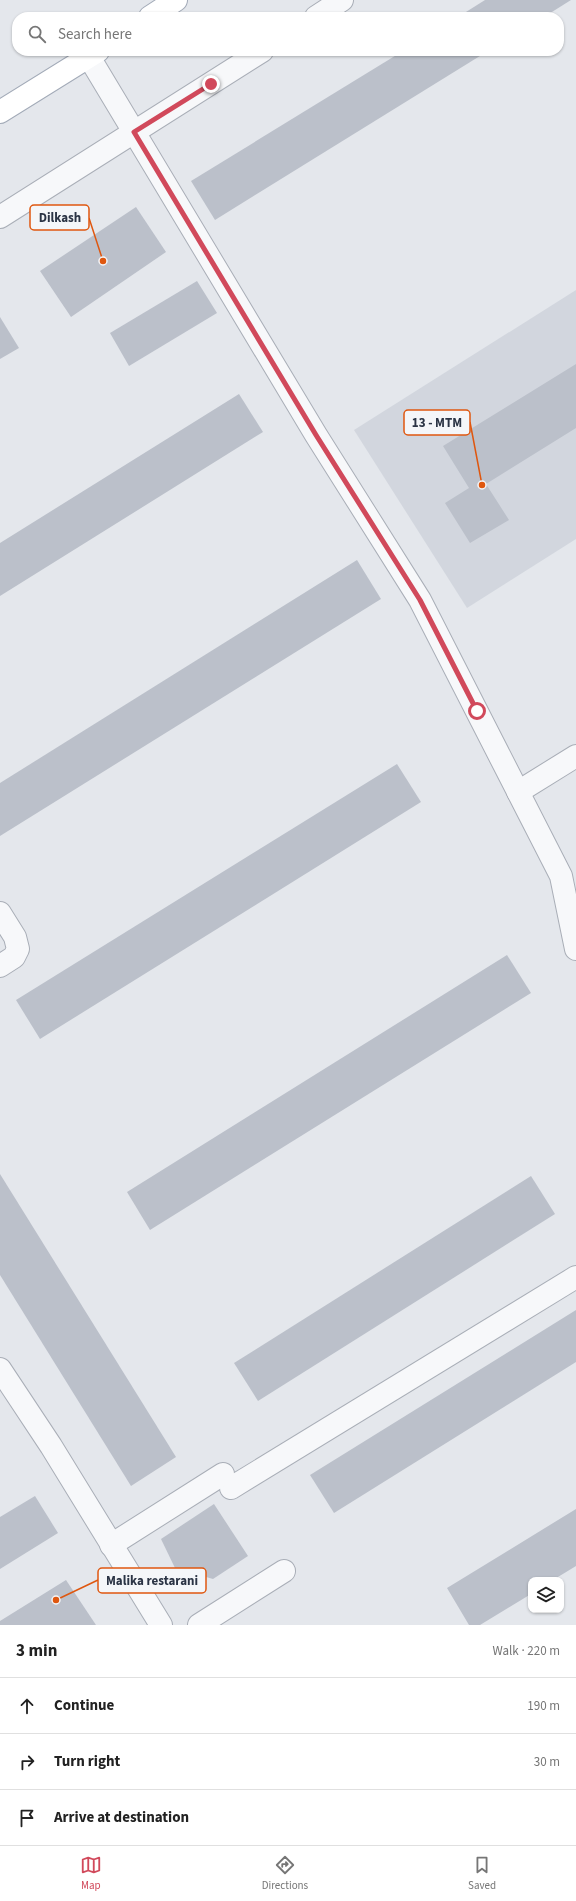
<!DOCTYPE html>
<html lang="en">
<head>
<meta charset="utf-8">
<style>
  body { margin:0; font-family:"Source Sans 3",sans-serif; background:#f6f6f6; color:#222 }
  .controls { position:absolute; right:12px; bottom:12px; display:grid; overflow:hidden; border-radius:8px; box-shadow:0 1px 3px #0004 }
  .controls button { width:36px; height:36px; display:grid; place-items:center; padding:0; border:0; border-bottom:1px solid #e0e0e0; background:#fff; color:#222; font:20px sans-serif }
  .stop { position:absolute; width:12px; height:12px; margin:-9px; border:3px solid #d1495b; border-radius:50%; background:#fff }
  .stop.end { background:#d1495b; border-color:#fff; box-shadow:0 1px 4px #0008 }
  .list { margin:0; padding:0; list-style:none }
  h2 { display:flex; justify-content:space-between; align-items:center; height:52px; margin:0; padding:0 16px; font-size:17px }
  h2 small { font-size:13px; font-weight:400; color:#767676 }
  .list li { display:grid; grid-template-columns:26px 1fr auto; gap:12px; align-items:center; box-sizing:border-box; height:56px; padding:0 16px; border-top:1px solid #e0e0e0 }
  .list b { display:block; font-size:15px; white-space:nowrap }
  .list em { font-size:13px; font-style:normal; color:#767676 }
  .icon { flex:none; width:22px; height:22px; fill:none; stroke:currentColor; stroke-width:2; stroke-linecap:round; stroke-linejoin:round }
  .map { position:relative; flex:none; width:576px; height:1625px; overflow:hidden }
  .search { position:absolute; background:#fff; box-shadow:0 1px 3px #0004; left:12px; right:12px; top:12px; height:44px; display:flex; align-items:center; gap:10px; box-sizing:border-box; padding:0 14px; border-radius:16px; color:#767676; font-size:15px }
  .sheet { height:220px; background:#fff }
  nav { display:flex; justify-content:space-around; align-items:center; box-sizing:border-box; height:56px; border-top:1px solid #e0e0e0; background:#fff; font-size:11px; color:#767676 }
  nav a { display:grid; justify-items:center; gap:2px }
  nav .on { color:#d1495b }
  .map>svg:first-child { display:block }
  .built { fill:#d2d6de }
  .building { fill:#bbc0ca }
  .lines { fill:none; stroke-linecap:round; stroke-linejoin:round }
  .minor-casing { stroke:#a9aeb7; stroke-width:24 }
  .major-casing { stroke:#a3abb8; stroke-width:24 }
  .minor { stroke:#f7f8fa; stroke-width:22 }
  .major { stroke:#fff; stroke-width:22 }
  .route { stroke:#d1495b; stroke-width:5 }
  .leader { fill:none; stroke:#df570f; stroke-width:1.5 }
  .callout-dot { fill:#df570f; stroke:#f4f6f9; stroke-width:1.5 }
  .callout { fill:#f4f6f9; stroke:#df570f; stroke-width:1.5 }
  .callout-label { font-size:13px; text-anchor:middle; font-weight:bold; fill:#2b3445 }
</style>
</head>
<body>
<div class="map">
<svg width="576" height="1625" viewBox="0 0 576 1625">
  <rect width="100%" height="100%" fill="#e4e7ec"/>
  <path class="built" d="M576,290V539L467,608L354,430Z"/>
  <g class="building">
    <path d="M485,0H571L544,17H458Z"/>
    <path d="M403,51H488L215,220L191,181Z"/>
    <path d="M136,207L166,252L71,317L40,271Z"/>
    <path d="M197,281L217,313L129,366L110,333Z"/>
    <path d="M0,317L19,348L0,359Z"/>
    <path d="M576,364V428L486,484L509,520L470,543L445,503L469,488L443,446Z"/>
    <path d="M239,394L263,432L0,596V543Z"/>
    <path d="M357,560L381,599L0,836V783Z"/>
    <path d="M397,764L421,802L40,1039L16,1000Z"/>
    <path d="M507,955L531,993L150,1230L127,1192Z"/>
    <path d="M0,1174L176,1457L131,1486L0,1275Z"/>
    <path d="M531,1176L555,1214L258,1401L234,1363Z"/>
    <path d="M576,1310V1362L334,1513L310,1475Z"/>
    <path d="M35,1496L58,1533L0,1569V1517Z"/>
    <path d="M214,1504L248,1556L213,1579L175,1568L161,1539Z"/>
    <path d="M576,1509V1566L553,1580H531V1594L480,1625H469L447,1588Z"/>
    <path d="M66,1580L96,1625H0V1621Z"/>
  </g>
  <g class="lines">
    <g class="minor-casing">
      <g id="minor">
        <path d="M316,17L342,0"/>
        <path d="M89,57L316,435L420,600L561,876L576,949"/>
        <path d="M0,217L262,51"/>
        <path d="M518,792L576,756"/>
        <path d="M0,913L15,937L18,949L14,957L0,966"/>
        <path d="M0,1369L51,1446L161,1625"/>
        <path d="M231,1488L576,1277"/>
        <path d="M111,1545L223,1474"/>
        <path d="M199,1625L284,1571"/>
      </g>
    </g>
    <g class="major-casing">
      <g id="major">
        <path d="M150,17L176,0"/>
        <path d="M0,112L98,51"/>
      </g>
    </g>
    <use href="#minor" class="minor"/>
    <use href="#major" class="major"/>
  </g>
  <g class="lines">
    <path class="route" d="M211,84L134,132L316,435L420,600L477,711"/>
  </g>
  <path class="leader" d="M103 261L89 218M482 485L470 422M56 1600L98 1580"/>
  <g class="callout-dot">
    <circle cx="103" cy="261" r="4"/>
    <circle cx="482" cy="485" r="4"/>
    <circle cx="56" cy="1600" r="4"/>
  </g>
  <g class="callout">
    <rect x="30" y="205" width="59" height="25" rx="4"/>
    <rect x="404" y="410" width="66" height="25" rx="4"/>
    <rect x="98" y="1568" width="108" height="25" rx="4"/>
  </g>
  <g class="callout-label">
    <text x="60" y="222">Dilkash</text>
    <text x="437" y="427">13 - MTM</text>
    <text x="152" y="1585">Malika restarani</text>
  </g>
</svg>
<div class="controls">
<button><svg class="icon" aria-label="layers" viewBox="0 0 24 24"><path d="M12 4l9 5-9 5-9-5zM3 14l9 5 9-5"/></svg></button>
</div>
<div class="stop" style="left:477px;top:711px"></div>
<div class="stop end" style="left:211px;top:84px"></div>
<div class="search"><svg class="icon" aria-label="search" viewBox="0 0 24 24"><circle cx="10" cy="10" r="6"/><path d="M15 15l6 6"/></svg>Search here</div>
</div>
<section class="sheet">
<h2>3 min<small>Walk · 220 m</small></h2>
<ul class="list">
<li><svg class="icon" aria-label="ahead" viewBox="0 0 24 24"><path d="M12 20V5M6 11l6-6 6 6"/></svg><div><b>Continue</b></div><em>190 m</em></li>
<li><svg class="icon" aria-label="right" viewBox="0 0 24 24"><path d="M7 20v-9h11M14 6l5 5-5 5"/></svg><div><b>Turn right</b></div><em>30 m</em></li>
<li><svg class="icon" aria-label="arrive" viewBox="0 0 24 24"><path d="M6 21V4h12l-3 4 3 4H6"/></svg><div><b>Arrive at destination</b></div></li>
</ul>
</section>
<nav>
<a class="on"><svg class="icon" aria-label="map" viewBox="0 0 24 24"><path d="M3 6l6-2 6 2 6-2v14l-6 2-6-2-6 2zM9 4v14M15 6v14"/></svg>Map</a>
<a><svg class="icon" aria-label="directions" viewBox="0 0 24 24"><path d="M12 3l9 9-9 9-9-9zM9 14v-3h6M13 9l2 2-2 2"/></svg>Directions</a>
<a><svg class="icon" aria-label="saved" viewBox="0 0 24 24"><path d="M7 4h10v16l-5-4-5 4z"/></svg>Saved</a>
</nav>
</body>
</html>
